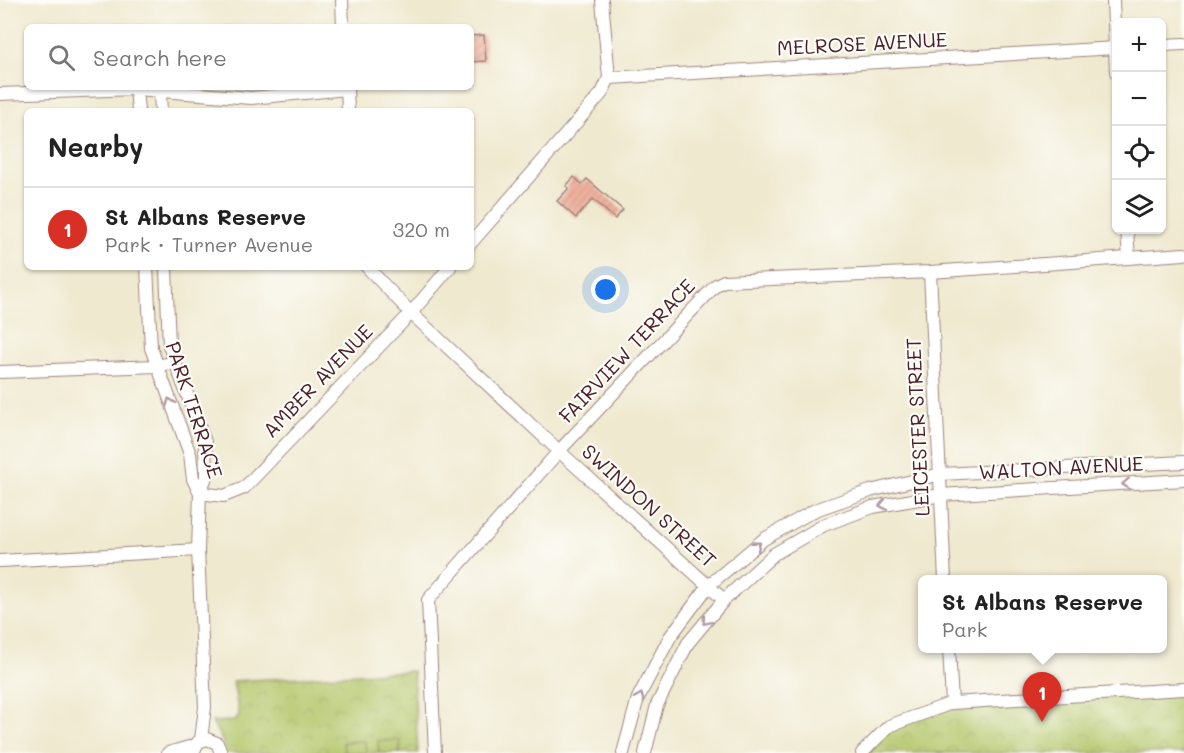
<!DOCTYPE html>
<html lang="en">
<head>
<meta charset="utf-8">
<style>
  body { margin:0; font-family:Mali,sans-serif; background:#f6f6f6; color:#222 }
  .controls { position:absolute; right:18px; top:18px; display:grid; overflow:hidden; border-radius:9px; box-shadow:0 2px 4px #0004 }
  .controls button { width:54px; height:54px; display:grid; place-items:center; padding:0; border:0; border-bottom:2px solid #e0e0e0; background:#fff; color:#222; font:30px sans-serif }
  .you { position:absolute; left:606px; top:290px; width:21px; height:21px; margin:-15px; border:4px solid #fff; border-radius:50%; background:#1a73e8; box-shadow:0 0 0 9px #1a73e833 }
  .badge { display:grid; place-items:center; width:39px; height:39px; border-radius:50%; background:#d93025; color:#fff; font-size:20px; font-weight:700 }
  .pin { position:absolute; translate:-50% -50px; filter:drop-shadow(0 2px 3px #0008) }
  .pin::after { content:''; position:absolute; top:32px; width:21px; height:18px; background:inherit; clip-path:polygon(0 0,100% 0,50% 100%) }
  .popup { position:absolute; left:918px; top:575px; width:249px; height:78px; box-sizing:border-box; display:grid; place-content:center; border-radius:9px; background:#fff; filter:drop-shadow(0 2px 4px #0005); font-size:20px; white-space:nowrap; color:#767676 }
  .popup b { font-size:22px; color:#222 }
  .popup::after { content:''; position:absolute; left:50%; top:100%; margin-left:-12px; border:12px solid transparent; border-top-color:#fff }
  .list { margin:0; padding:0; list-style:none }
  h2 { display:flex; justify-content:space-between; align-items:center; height:78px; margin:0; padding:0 24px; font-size:26px }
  h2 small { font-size:20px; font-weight:400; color:#767676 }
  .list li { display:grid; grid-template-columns:39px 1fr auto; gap:18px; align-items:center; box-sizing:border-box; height:84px; padding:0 24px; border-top:2px solid #e0e0e0 }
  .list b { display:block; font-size:22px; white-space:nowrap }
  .list p { margin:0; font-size:20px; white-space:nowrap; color:#767676 }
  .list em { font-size:20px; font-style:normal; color:#767676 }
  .icon { flex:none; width:33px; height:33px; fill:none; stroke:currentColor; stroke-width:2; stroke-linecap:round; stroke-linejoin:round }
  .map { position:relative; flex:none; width:1184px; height:753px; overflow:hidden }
  .search { position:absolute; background:#fff; box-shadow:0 2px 4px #0004; left:24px; top:24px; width:450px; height:66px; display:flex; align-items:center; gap:15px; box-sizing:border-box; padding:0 21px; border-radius:9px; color:#767676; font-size:22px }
  .panel { position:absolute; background:#fff; box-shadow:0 2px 4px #0004; left:24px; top:108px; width:450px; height:162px; border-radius:9px }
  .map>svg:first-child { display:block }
  .park { fill:url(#park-crowns); stroke:#7e724a; stroke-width:1.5 }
  .garden { fill:#b3c669; stroke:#7e724a; stroke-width:1.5 }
  .building { fill:url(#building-hatch) }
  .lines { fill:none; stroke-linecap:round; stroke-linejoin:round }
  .street-casing { stroke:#9c847d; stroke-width:14 }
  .street { stroke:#fff; stroke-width:12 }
  .oneway { stroke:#ae9aa0 }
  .labels { text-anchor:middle; stroke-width:4.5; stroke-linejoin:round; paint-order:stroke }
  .street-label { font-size:20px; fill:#4a1f2b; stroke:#fdfcf7 }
</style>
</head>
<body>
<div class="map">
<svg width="1184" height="753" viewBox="0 0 1184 753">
  <defs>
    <pattern id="park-crowns" width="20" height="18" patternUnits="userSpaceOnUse" patternTransform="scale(1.5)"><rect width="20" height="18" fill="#b3c669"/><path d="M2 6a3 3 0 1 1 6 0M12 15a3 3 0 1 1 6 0" fill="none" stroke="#9baa5b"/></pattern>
    <pattern id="building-hatch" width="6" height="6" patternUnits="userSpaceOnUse" patternTransform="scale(1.5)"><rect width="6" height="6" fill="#f0b29f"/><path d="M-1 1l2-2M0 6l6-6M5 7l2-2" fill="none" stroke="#cf9989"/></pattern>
  </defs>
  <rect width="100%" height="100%" fill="#fdfcf7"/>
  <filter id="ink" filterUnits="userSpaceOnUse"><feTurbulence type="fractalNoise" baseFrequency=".0167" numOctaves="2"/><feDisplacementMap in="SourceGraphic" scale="12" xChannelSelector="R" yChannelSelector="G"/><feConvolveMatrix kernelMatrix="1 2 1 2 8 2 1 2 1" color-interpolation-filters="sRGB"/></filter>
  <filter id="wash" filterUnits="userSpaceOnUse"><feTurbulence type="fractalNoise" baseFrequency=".008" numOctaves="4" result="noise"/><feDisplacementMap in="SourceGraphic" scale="24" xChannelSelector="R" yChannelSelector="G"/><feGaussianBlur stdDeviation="1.35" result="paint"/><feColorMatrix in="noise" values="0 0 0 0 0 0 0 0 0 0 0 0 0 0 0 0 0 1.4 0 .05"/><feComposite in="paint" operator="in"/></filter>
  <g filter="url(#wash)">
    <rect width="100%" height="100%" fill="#efe9cf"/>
    <g class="park">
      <path d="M413,671L418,753H224L223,742L212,722L234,721L239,715L233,681Z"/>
      <path d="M1184,689V753H862L889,726L952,703Z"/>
    </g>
    <g class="garden">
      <path d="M400,740V753H379L378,741Z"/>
      <path d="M365,741L366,753H344L343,742Z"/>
    </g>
    <g id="blocks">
      <g class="building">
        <path d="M484,35L486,61L471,62V36Z"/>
        <path d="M574,177L582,184L587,179L623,210L615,219L593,199L576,218L557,201L569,188L566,186Z"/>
      </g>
    </g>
  </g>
  <g filter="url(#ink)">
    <use href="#blocks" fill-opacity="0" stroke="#9c847d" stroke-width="1.5"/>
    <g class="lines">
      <g class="street-casing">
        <g id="street">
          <path d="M342,0L343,27"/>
          <path d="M1113,0L1116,72"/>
          <path d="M1162,45L1184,44"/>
          <path d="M609,78L1116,48"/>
          <path d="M347,87L348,111"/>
          <path d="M136,89L138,111"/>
          <path d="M160,92L161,111"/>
          <path d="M0,94L136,89L251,98L347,89"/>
          <path d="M1127,230L1129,258"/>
          <path d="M471,243L602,93L609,78L602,0"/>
          <path d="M147,267L151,348L190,454L193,479L200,493L206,477L205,442L169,346L166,267"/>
          <path d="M367,267L411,313L559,451L724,600"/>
          <path d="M930,272L945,580"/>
          <path d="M0,372L157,366L175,362"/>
          <path d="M0,561L198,550"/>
          <path d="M949,648L952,703"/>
          <path d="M201,740L205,707L198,550L200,493L224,496L244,488L411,313L450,267"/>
          <path d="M168,753L196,745"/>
          <path d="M193,753L198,742L207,739L217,743L221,753"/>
          <path d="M435,753L428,600L559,451L716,285L724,281L930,272L1184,254"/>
          <path d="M623,753L638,698L670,637L709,585L764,539L815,510L870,491L941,474L1184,462"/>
          <path d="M645,753L657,705L688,643L724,600L774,554L824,525L873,507L941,495L1184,480"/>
          <path d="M862,753L889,726L952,703L1184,689"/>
        </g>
      </g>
      <use href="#street" class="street"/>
    </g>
    <defs><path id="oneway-chevron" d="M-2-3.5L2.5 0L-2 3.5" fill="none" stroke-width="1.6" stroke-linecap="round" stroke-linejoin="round" transform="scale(1.5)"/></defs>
    <g class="oneway">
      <use href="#oneway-chevron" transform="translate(170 402) rotate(-111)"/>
      <use href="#oneway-chevron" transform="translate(1126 484) rotate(177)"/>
      <use href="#oneway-chevron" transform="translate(883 505) rotate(169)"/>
      <use href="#oneway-chevron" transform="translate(757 545) rotate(-39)"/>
      <use href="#oneway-chevron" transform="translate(706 621) rotate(130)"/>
      <use href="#oneway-chevron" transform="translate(640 697) rotate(-68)"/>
    </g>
  </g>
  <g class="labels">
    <g class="street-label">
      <text transform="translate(862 44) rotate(-3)" y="7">MELROSE AVENUE</text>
      <text transform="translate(627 351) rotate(-47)" y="7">FAIRVIEW TERRACE</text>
      <text transform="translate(318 381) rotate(-46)" y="7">AMBER AVENUE</text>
      <text transform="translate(194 410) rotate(72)" y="7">PARK TERRACE</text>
      <text transform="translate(918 427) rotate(-93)" y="7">LEICESTER STREET</text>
      <text transform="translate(1061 468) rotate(-3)" y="7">WALTON AVENUE</text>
      <text transform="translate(649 506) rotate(42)" y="7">SWINDON STREET</text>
    </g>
  </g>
</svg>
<div class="controls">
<button>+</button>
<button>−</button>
<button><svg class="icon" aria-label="locate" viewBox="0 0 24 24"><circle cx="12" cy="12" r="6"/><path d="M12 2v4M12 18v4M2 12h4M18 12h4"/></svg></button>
<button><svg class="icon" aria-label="layers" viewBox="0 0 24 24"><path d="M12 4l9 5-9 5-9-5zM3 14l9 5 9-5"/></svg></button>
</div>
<div class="you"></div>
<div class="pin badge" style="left:1042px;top:722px">1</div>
<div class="popup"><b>St Albans Reserve</b>Park</div>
<div class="search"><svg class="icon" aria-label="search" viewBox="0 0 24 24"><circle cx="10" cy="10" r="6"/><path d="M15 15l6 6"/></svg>Search here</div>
<section class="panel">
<h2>Nearby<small></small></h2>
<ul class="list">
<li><span class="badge">1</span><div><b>St Albans Reserve</b><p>Park · Turner Avenue</p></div><em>320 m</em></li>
</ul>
</section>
</div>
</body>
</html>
